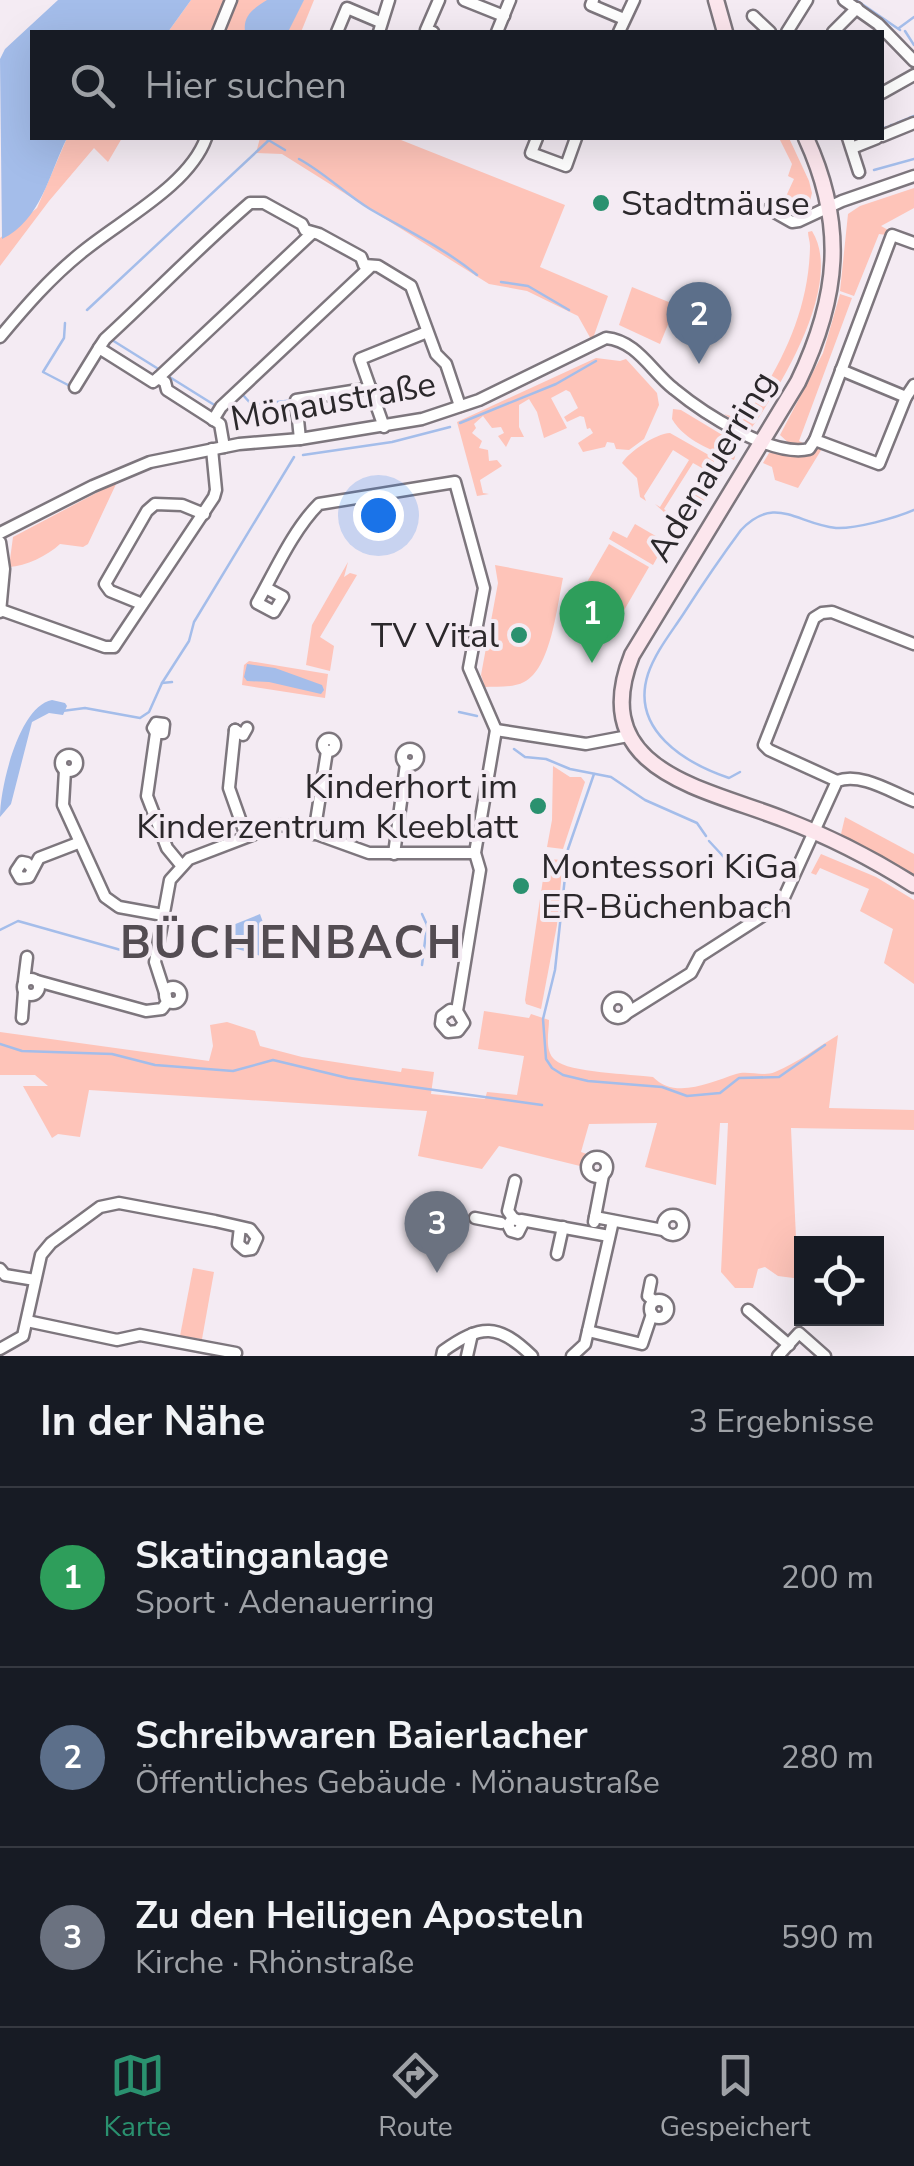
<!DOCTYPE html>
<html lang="de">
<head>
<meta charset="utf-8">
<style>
  body { margin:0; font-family:"Nunito Sans",sans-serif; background:#20242c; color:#f1f3f6 }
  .controls { position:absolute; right:30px; bottom:30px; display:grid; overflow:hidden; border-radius:0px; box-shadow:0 10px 40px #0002 }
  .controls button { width:90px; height:90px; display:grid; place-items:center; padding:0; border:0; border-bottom:2px solid #363941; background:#171b24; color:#f1f3f6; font:50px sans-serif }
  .you { position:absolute; left:378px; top:515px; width:35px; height:35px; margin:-25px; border:8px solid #fff; border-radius:50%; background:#1a73e8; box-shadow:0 0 0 15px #1a73e833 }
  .badge { display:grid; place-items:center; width:65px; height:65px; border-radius:50%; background:#2a916f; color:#fff; font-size:32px; font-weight:700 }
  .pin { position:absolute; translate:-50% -82px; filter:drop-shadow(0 2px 5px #0008) }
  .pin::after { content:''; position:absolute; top:52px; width:35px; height:30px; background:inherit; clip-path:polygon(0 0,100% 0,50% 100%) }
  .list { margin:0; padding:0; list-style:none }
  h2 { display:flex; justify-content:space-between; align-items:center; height:130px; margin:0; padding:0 40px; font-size:42px }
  h2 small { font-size:32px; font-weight:400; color:#9ea1a6 }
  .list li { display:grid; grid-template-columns:65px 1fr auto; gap:30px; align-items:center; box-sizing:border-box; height:180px; padding:0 40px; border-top:2px solid #363941 }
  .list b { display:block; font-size:38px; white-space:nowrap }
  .list p { margin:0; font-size:32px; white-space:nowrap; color:#9ea1a6 }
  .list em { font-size:32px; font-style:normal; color:#9ea1a6 }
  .icon { flex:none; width:55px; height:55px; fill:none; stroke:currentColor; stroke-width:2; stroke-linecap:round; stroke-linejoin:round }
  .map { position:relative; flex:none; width:914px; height:1356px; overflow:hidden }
  .search { position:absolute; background:#171b24; box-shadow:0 10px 40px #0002; left:30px; right:30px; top:30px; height:110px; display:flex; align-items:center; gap:25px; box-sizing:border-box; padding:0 35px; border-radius:0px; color:#9ea1a6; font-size:38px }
  .sheet { height:670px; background:#171b24 }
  nav { display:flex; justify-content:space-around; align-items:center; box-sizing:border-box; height:140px; border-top:2px solid #363941; background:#171b24; font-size:28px; color:#9ea1a6 }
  nav a { display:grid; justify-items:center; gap:5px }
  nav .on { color:#2a916f }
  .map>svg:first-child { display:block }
  .green { fill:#fec4b9 }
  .water { fill:#a4bdea }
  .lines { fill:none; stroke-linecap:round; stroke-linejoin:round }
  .stream { stroke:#a4bdea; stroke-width:2.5 }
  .street-casing { stroke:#7d767d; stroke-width:15 }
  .secondary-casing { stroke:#7d767d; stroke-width:19 }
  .street { stroke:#fff; stroke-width:10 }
  .secondary { stroke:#fce6ed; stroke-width:14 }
  .poi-dot { fill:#2a916f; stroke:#f4ebf3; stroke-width:4 }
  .labels { text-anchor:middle; stroke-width:8; stroke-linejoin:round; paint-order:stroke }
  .poi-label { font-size:35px; fill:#2b282b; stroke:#f4ebf3; text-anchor:start }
  .street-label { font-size:35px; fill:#2b282b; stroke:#f4ebf3 }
  .district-label { font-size:45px; font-weight:bold; letter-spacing:2.5px; fill:#534c52; stroke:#f4ebf3 }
</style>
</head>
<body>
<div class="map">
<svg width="914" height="1356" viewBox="0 0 914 1356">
  <rect width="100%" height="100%" fill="#f4ebf3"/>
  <g class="green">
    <path d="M191,0H314L301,32H168Z"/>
    <path d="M67,138H122L108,162L94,148L49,201L0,266V238L37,208Z"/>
    <path d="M260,138H396L565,205L540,267L608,296L592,341L578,316L527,291L489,284L282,154L256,153Z"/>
    <path d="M779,138H789L809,181L812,193L810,201L797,210L782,205L794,179L788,176L792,164Z"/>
    <path d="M914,188V208L881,226L888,230L886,235L879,234L854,296L840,291L848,214L860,206Z"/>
    <path d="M812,231C844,282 782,385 752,427L741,425L724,414L743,420C782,366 809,310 810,246C810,241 808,237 808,232Z"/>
    <path d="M632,287L676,305L660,344L619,325Z"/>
    <path d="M840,294L852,298L799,441L805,444L791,445L780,435L823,353Z"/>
    <path d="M596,358L620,361L626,359L657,393L659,405L644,439L629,450L616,449L614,443L607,442L605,447L583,452L578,443L593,433L590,428L587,429L584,417L580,416L567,422L564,417L578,408L570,392L566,390L551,398L567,428L544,438L537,412L529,399L519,405V427L524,437H511L506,447L498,436L504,433L501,427L492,428L483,416L474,424L476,428L472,433L482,441L479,448L488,450L489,461L497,460L502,466L480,480L483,493L489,494L477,496L457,422Z"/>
    <path d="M673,409L681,410L729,439L737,450L734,460C711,449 686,442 672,419Z"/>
    <path d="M670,433L714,458V468L723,473L697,511L689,529L675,517L681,520L709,472L693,463L664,509L669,513L666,514L655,504L660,507L689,460L673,450L644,496L646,501L640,497L637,478L622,463C630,451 655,434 670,433Z"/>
    <path d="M818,447H823L798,488L775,480L772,467L763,463L769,453L806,454Z"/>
    <path d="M117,482L88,544L83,547L60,544C47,556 26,566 9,567L13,537Z"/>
    <path d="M635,524L666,542L653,565L609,539L613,531L627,538Z"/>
    <path d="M609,544L649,567L608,638L568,615Z"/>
    <path d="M348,562L344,577L350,573L357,575L320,637L334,646L330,671L306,665L312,625Z"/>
    <path d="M495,565L563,578C557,606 551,669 524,682C513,688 497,686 485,687L481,675L498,583Z"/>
    <path d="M249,661L328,674L325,698L242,685L244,665Z"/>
    <path d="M553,766L570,777H581L585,782L563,849L547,847L552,820Z"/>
    <path d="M845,817L914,854V878L841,834Z"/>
    <path d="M821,854L876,877L914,900V984L884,963L893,929L860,911L869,889L820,868L816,875L811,873Z"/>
    <path d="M546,859L563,860L557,925L541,1009L526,1004L525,1000Z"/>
    <path d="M484,1011L529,1018L531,1014L549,1020C549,1032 544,1051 555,1060C569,1073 632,1074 653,1077C675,1100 711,1082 736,1074C747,1070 763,1077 775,1072C797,1063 818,1047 838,1035L829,1108L914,1110V1130L791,1128L796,1238L846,1239L847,1243L802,1244L801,1279L778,1276L765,1267L758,1269L753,1288H735L721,1272L728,1123H720L716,1185L645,1167L657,1123L589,1124L581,1152L587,1154L584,1167L499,1146L482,1169L418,1156L427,1111L89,1090L80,1137L58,1134L52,1138L23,1086H48L35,1075H0V1032L209,1061L213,1046L210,1025L227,1022L255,1031L260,1046L302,1057L401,1072L402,1068L434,1072L431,1094L485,1099L487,1092L517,1095L524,1056L478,1049Z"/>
    <path d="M193,1268L214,1272L202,1339L180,1336Z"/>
  </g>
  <g class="water">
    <path d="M58,0H191L168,32H32V138H67C49,174 41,220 2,239L0,59L5,49Z"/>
    <path d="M267,0H304L288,32H245C243,15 253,9 267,0Z"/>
    <path d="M247,664L275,668L322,685L324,690L321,694L269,682L247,681L244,677Z"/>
    <path d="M52,700L65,703L67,706L63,715L49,713L32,722L11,804L0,817C0,787 19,706 52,700Z"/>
    <path d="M260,914L265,928L261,956L227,946L228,927Z"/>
  </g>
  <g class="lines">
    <g class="stream">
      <path d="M856,0L900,30"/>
      <path d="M899,28L914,17"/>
      <path d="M905,31L914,45"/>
      <path d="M909,118L914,116"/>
      <path d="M897,123L907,119"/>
      <path d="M891,125H893"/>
      <path d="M883,129L886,127"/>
      <path d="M265,138L285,150"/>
      <path d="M299,159C325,173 345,194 370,209C406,230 444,248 477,275"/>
      <path d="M874,170L914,159"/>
      <path d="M501,282L528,286L569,310"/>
      <path d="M87,310L268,141"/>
      <path d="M65,323L64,338L43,372L68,385"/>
      <path d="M112,340L160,370"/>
      <path d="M168,376L216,406"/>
      <path d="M243,395L252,405L294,400"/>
      <path d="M460,423L556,384L596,361"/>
      <path d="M303,455L392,442L450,427"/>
      <path d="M162,683L189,641L194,622L294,457"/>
      <path d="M62,711L85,708L140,718L149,712L162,683L172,682"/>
      <path d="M459,712L477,716"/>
      <path d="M514,749L525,757L546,759L570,769L611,777L645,800L697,823L706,836"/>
      <path d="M740,772L729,778C685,763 630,730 648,674C656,651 671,633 684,613C702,585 721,557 741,530C775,494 797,524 836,528C855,529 896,518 914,510"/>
      <path d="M594,774L568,849L555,970L543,1019L546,1059L552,1068L563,1075L588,1081L662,1087L687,1096L720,1093L739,1078L779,1077L825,1045"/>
      <path d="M709,841L734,868"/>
      <path d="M422,914L427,925L422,965"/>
      <path d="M0,930L18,921L135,954"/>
      <path d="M0,1044L22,1051L112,1054L155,1065L233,1071L273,1060L348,1078L542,1105"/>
    </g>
    <g class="street-casing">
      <g id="street">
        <path d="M464,0L504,16"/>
        <path d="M593,0L591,5L624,19"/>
        <path d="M844,0L878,24L914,61"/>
        <path d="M753,16L770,32"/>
        <path d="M218,32L231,0"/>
        <path d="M337,32L347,8L380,22"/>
        <path d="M379,32L389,0"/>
        <path d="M433,32L426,30L439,0"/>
        <path d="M497,32L510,0"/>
        <path d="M619,32L634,0"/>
        <path d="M787,32L807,0"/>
        <path d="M833,32L857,8"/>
        <path d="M882,93L914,75"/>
        <path d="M882,136L914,123"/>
        <path d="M537,138L531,153L566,166L576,138"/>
        <path d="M848,138L859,172"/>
        <path d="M852,148L877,138"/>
        <path d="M769,209L792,222L799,221L842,201L914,176"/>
        <path d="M914,243L892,235L815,440L879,464L906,397L914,385"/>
        <path d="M0,337C25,307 50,278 81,253C119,221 189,186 206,138"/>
        <path d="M99,348L105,339C154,294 199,247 250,203H264L302,224L305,230L319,234L361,257L364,265L378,266L411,286L436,354L446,364L460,406"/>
        <path d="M841,370L906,397"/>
        <path d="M158,378L311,234"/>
        <path d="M75,387L99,348L153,382L158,378L165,382L167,390L220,424L224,447"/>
        <path d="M213,420L221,407L369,268"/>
        <path d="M384,427L360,359L427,332"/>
        <path d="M300,439L296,400L371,388"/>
        <path d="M0,533L93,486L150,462L239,444L300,439L422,419L479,400L606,338C637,341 651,371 674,389C702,412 771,458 809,449L815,440"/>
        <path d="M0,542L4,569L0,612"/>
        <path d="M266,588L283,597L274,612L257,603C275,571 293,530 319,504L455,482L484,588L469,668L496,730"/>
        <path d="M142,604L110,591L105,584L147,511L155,504L182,505L204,514"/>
        <path d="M1,610L105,647H114L214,497L216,490L212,449"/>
        <path d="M235,730L229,788L246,836"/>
        <path d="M235,730L243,735L247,728"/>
        <path d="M156,733H163L164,724L156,723L153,728L156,733L147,796L167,848L181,865"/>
        <circle cx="329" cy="745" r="6"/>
        <circle cx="410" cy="757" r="8"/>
        <circle cx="69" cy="763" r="8"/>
        <path d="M65,770L63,805L105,897L119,907L163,915"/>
        <path d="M837,781L769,750L764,745L814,618L822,613L832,612L914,644"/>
        <path d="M314,834L327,751"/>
        <path d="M394,854L406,764"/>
        <path d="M32,868L27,863L22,862L16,871L20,878L29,877L39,858L78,843"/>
        <circle cx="31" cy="987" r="8"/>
        <path d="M24,981L27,957"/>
        <path d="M37,981L146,1011L162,1009L168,1001"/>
        <circle cx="173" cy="995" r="8"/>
        <path d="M166,996L155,962L170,880L189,859L278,825L297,827L369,853H475"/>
        <circle cx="618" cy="1008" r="10"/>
        <path d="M457,1011L450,1010L442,1016L441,1024L448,1032L458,1031L464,1023L457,1011L480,870L475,853L496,730L586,744L628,736"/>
        <path d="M627,1013L691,973L700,956L781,904L837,781C861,772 891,792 914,801"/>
        <path d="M22,1018L24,992"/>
        <circle cx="597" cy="1167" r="10"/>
        <circle cx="673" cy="1225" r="10"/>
        <path d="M595,1217L663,1230"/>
        <path d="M475,1218L501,1223"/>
        <path d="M513,1218L523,1223L518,1233L511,1231L508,1225L513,1218L508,1211L515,1181"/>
        <path d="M521,1220L609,1236"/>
        <path d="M594,1222L603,1175"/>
        <path d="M557,1254L563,1227"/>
        <path d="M0,1269L5,1275L35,1280"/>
        <path d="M651,1281L648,1296L654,1301"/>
        <circle cx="659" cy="1309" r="9"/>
        <path d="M748,1310L789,1345"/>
        <path d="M27,1321L117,1340L140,1335L236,1353"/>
        <path d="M588,1331L642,1344L652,1314"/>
        <path d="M0,1349L23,1336L41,1255L51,1243L100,1207L119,1203L215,1221L250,1229L257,1238L252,1249L245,1250L238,1244L240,1227"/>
        <path d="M442,1356L443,1351C481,1324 498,1323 532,1356"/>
        <path d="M467,1356L472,1334"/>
        <path d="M572,1356L585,1344L613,1221"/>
        <path d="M778,1356L799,1333L825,1356"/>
      </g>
    </g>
    <g class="secondary-casing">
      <g id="secondary">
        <path d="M716,0L725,32"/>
        <path d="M806,138C846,225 839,297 798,382L632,655C586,771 704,788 783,819C828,836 873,859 914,885"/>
      </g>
    </g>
    <use href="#street" class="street"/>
    <use href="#secondary" class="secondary"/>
  </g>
  <g class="poi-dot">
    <circle cx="601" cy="203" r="10"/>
    <circle cx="519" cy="635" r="10"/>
    <circle cx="538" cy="806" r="10"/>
    <circle cx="521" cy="886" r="10"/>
  </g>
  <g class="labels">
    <g class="poi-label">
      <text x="621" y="215">Stadtmäuse</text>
      <text x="499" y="647" text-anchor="end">TV Vital</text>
      <text x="518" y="798" text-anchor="end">Kinderhort im<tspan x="518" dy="40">Kinderzentrum Kleeblatt</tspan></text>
      <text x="541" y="878">Montessori KiGa<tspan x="541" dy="40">ER-Büchenbach</tspan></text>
    </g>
    <g class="street-label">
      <text transform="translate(333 401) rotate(-10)" y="12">Mönaustraße</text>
      <text transform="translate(711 466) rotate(-59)" y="12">Adenauerring</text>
    </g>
    <g class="district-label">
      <text x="292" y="958">BÜCHENBACH</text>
    </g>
  </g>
</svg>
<div class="controls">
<button><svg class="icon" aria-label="locate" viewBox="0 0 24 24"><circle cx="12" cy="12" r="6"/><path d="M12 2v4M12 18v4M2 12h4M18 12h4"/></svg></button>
</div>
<div class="you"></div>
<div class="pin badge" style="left:592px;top:663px;background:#2e9e5b">1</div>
<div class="pin badge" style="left:699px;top:364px;background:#5c6f8a">2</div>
<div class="pin badge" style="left:437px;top:1273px;background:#6b7280">3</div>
<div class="search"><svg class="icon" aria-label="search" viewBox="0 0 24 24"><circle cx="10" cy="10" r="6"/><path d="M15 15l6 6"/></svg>Hier suchen</div>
</div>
<section class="sheet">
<h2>In der Nähe<small>3 Ergebnisse</small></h2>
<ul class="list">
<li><span class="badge" style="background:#2e9e5b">1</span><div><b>Skatinganlage</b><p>Sport · Adenauerring</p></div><em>200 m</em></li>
<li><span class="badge" style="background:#5c6f8a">2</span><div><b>Schreibwaren Baierlacher</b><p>Öffentliches Gebäude · Mönaustraße</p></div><em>280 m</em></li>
<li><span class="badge" style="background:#6b7280">3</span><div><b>Zu den Heiligen Aposteln</b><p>Kirche · Rhönstraße</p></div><em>590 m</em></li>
</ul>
</section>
<nav>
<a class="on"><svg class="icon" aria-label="map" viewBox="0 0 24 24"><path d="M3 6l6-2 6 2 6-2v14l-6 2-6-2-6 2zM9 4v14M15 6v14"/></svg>Karte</a>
<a><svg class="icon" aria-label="directions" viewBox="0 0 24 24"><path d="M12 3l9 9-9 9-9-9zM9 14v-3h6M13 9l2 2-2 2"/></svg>Route</a>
<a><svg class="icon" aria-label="saved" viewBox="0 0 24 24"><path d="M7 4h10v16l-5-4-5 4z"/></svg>Gespeichert</a>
</nav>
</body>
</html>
